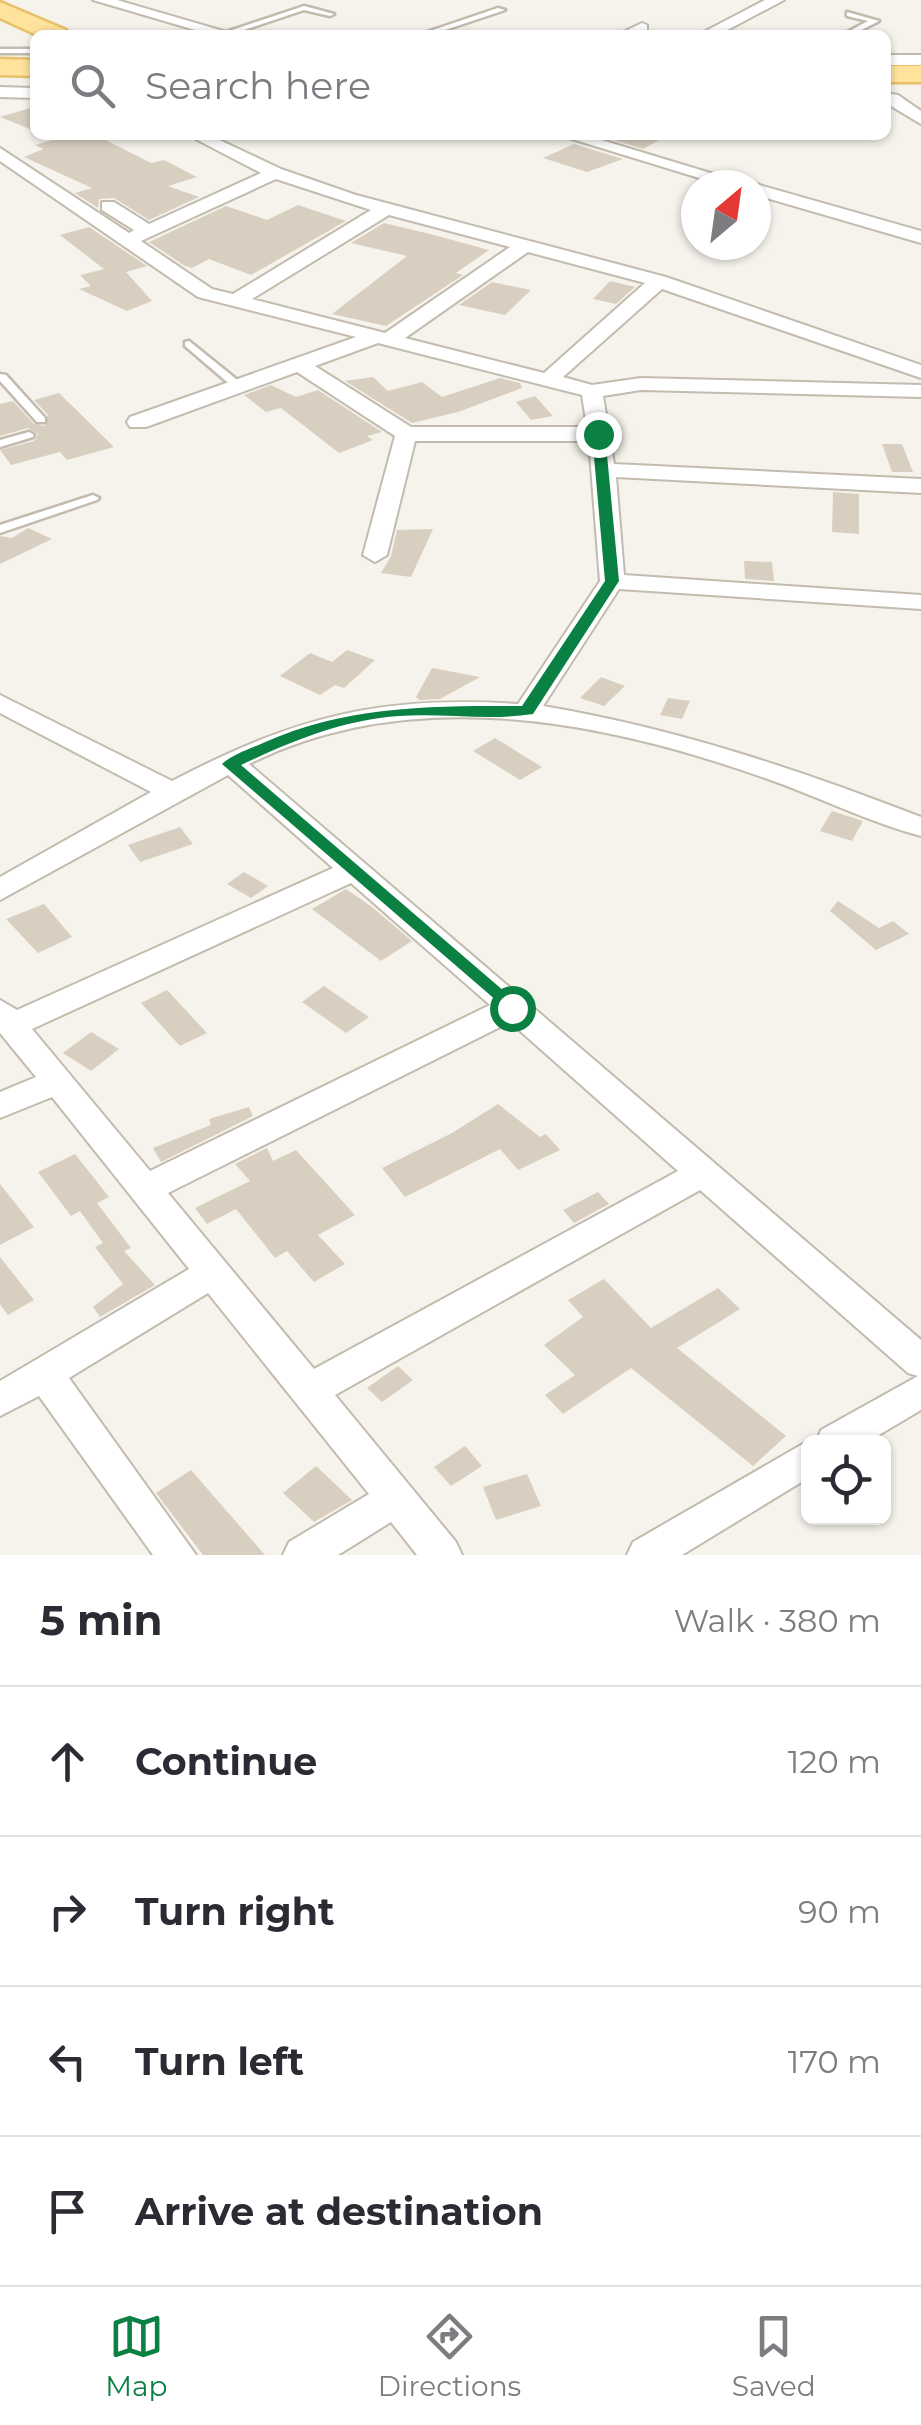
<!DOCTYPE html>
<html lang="en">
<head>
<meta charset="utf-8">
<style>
  body { margin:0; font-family:Montserrat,sans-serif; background:#f2f2f3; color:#2b2b33 }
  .controls { position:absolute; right:30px; bottom:30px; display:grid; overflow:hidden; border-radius:15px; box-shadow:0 2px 8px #0004 }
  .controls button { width:90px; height:90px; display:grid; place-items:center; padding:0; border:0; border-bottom:2px solid #e1e1e2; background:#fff; color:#2b2b33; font:50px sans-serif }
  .compass { position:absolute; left:681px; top:170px; width:90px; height:90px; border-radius:50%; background:#fff; box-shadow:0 2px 8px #0004; rotate:29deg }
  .stop { position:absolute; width:30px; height:30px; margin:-22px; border:8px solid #0b8043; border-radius:50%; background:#fff }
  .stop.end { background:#0b8043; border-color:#fff; box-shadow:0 2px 10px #0008 }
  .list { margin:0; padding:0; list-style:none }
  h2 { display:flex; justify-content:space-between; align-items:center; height:130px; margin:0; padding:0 40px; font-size:42px }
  h2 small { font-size:32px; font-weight:400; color:#7c7c81 }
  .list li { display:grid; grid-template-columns:65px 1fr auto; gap:30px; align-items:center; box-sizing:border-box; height:150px; padding:0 40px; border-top:2px solid #e1e1e2 }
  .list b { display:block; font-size:38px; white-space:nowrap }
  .list em { font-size:32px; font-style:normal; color:#7c7c81 }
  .icon { flex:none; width:55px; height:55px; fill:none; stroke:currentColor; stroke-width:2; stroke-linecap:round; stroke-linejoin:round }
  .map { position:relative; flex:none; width:921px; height:1555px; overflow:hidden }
  .search { position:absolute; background:#fff; box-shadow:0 2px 8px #0004; left:30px; right:30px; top:30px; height:110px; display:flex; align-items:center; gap:25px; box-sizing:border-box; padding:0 35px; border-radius:15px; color:#7c7c81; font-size:38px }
  .sheet { height:730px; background:#fff }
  nav { display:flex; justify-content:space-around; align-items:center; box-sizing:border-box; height:140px; border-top:2px solid #e1e1e2; background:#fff; font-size:28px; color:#7c7c81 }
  nav a { display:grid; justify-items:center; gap:5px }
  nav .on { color:#0b8043 }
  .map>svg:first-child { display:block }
  .building { fill:#d8cfc1 }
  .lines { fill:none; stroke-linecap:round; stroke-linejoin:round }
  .service-casing { stroke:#c2bbae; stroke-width:5 }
  .minor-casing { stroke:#c2bbae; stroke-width:4 }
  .primary-casing { stroke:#e6c16a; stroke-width:5 }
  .service { fill:#fff; fill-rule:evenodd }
  .minor { fill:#fff; fill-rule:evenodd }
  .primary { fill:#ffe39c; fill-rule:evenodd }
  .route { fill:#0b8043 }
</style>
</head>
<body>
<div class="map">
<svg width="921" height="1555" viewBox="0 0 921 1555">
  <rect width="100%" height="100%" fill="#f6f3ec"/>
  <g class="building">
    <path d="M34,107L35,131L0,117Z"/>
    <path d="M46,135H96L151,163L164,160L197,177L168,186L199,197L149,220L114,198L99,199L98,208L75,193L92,188L24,157L43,149L35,145L56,139Z"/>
    <path d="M598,135H669L643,149Z"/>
    <path d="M574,144L623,159L587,172L543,158Z"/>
    <path d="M298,205L346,221L251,275L209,259L192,268L185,266L149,242L226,206L267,220Z"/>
    <path d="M384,223L430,234L489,250L456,273L463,275L386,326L332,314L407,256L351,243Z"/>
    <path d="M89,227L147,266L126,272L152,301L127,311L79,289L91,286L80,275L104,269L60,235Z"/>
    <path d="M610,281L635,287L616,304L593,299Z"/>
    <path d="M492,282L531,290L505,315L459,305Z"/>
    <path d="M373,377L388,391L422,382L442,397L500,378L520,383L522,388L458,412L412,423L345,381Z"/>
    <path d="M271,385L296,397L318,390L382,432L367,436L373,440L339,453L281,408L266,412L244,395Z"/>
    <path d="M59,393L114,447L67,460L60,452L11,465L0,450L34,441L38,434L28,428L0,436V404L13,401L34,424L45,426L48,415L34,400Z"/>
    <path d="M535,396L553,416L531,420L516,402Z"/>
    <path d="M882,444H902L913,472H892Z"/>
    <path d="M833,492L859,494V534L832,532Z"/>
    <path d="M28,528L52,539L0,564V536L12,538Z"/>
    <path d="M433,529L411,577L381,573L391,556L397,530Z"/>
    <path d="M744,561L772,562L774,581L745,579Z"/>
    <path d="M347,650L375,660L344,688L335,685L320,695L280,676L310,653L332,662Z"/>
    <path d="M432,668L480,677L440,699L420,700L416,697Z"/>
    <path d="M601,677L625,686L604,706L580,698Z"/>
    <path d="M668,698L690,701L682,719L660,715Z"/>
    <path d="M495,738L542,767L520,780L473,751Z"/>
    <path d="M832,811L863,821L852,841L820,831Z"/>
    <path d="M180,827L193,844L140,862L128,845Z"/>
    <path d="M244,872L268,886L251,898L227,884Z"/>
    <path d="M346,889L372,907L412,941L381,961L312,909Z"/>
    <path d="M838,901L879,928L893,921L909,934L876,950L830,911Z"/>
    <path d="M44,904L72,937L38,953L6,919Z"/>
    <path d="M324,986L369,1017L346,1033L302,1002Z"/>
    <path d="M167,990L207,1033L180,1046L141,1003Z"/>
    <path d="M91,1032L119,1049L91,1071L63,1053Z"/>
    <path d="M498,1104L540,1137L546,1134L560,1150L518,1170L500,1149L405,1197L382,1168L452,1133Z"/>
    <path d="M249,1107L253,1116L161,1162L153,1148L211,1125L209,1119Z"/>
    <path d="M267,1148L273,1161L296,1150L355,1215L318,1235L345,1264L314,1282L287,1251L275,1258L236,1209L207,1224L195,1208L250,1181L235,1164Z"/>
    <path d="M75,1154L109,1197L97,1203L131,1248L124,1251L155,1285L100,1317L93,1307L123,1284L95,1247L103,1243L80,1211L71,1216L38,1172Z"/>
    <path d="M0,1184L34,1227L0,1245Z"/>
    <path d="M598,1192L609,1204L574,1223L563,1210Z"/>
    <path d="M0,1257L34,1300L8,1315L0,1304Z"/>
    <path d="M604,1279L651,1328L718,1288L740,1309L677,1348L786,1436L753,1466L631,1368L563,1414L545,1395L575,1375L544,1345L583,1317L568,1300Z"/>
    <path d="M398,1366L413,1380L382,1402L367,1388Z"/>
    <path d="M465,1446L482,1466L451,1486L434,1467Z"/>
    <path d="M316,1466L352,1500L314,1522L283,1493Z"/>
    <path d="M191,1470L265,1555H203L156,1493Z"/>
    <path d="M527,1474L541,1506L496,1520L483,1487Z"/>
  </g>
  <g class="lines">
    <g class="service-casing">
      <g id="service">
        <path d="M304,6L334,14L330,16L304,10L229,35L220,34Z"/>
        <path d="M498,8L505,10L430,35H418Z"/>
        <path d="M847,12L879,21L852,35H842L868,21L847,16Z"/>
        <rect x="0" y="49" width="35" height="4"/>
        <path d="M189,341L241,383V387H233L185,346V342Z"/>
        <path d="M0,374L6,375L45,418V422H37L0,381Z"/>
        <path d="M29,432L34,435L33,437L0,447V440Z"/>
        <path d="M93,495L99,498L97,500L0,533V525Z"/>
      </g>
    </g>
    <g class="minor-casing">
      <g id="minor">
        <path d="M93,0H117L237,35H212Z"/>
        <path d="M765,0H784L718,35H698Z"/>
        <path d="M642,23L647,25V31L617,35Z"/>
        <rect x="886" y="55" width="35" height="10"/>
        <path d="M0,87L35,88V98L0,97Z"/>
        <path d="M886,93L898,95L921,111V124L886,103Z"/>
        <path d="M188,135H209L281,169L356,195L666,277L921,365V378L662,289L563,377L592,385L641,378L921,385V397L641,390L603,396L614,464L921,479V493L616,477L624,575L921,595V609L619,589L543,706C674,728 797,769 921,817V836C868,822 817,796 765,778C601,720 411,683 249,764L921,1340V1410L867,1442H816L821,1430L918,1376L908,1373L700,1190L335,1395L456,1542L462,1555H417L391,1522L338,1555H283L289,1542L369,1494L208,1293L69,1378L196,1555H153L39,1396L0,1416V1381L189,1269L52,1097L0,1118V1092L36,1077L0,1033V1000L17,1010L333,868L228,775L0,900V877L151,792L0,713V695L172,781C295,717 379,695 518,704L600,581L589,441H415L387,555L375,562L363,555L395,436L297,372L146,427H130L127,422L130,417L356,337L198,297L0,161V148L129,233L134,230L102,210V202H114L149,224L261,173ZM276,179L371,210L233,294L212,289L141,241ZM389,215L510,247L385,333L252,299ZM528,252L645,283L544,373L405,338ZM378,343L582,395L587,427H411L315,366ZM351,883L490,1005L150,1171L32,1029ZM510,1022L678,1171L314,1369L168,1193Z"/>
        <path d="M559,135H585L750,185H722Z"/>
        <path d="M756,184L921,231V243L756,195V185H751Z"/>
        <path d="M808,1441L812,1442H808V1478L682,1555H627L633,1542Z"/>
      </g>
    </g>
    <g class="primary-casing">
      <g id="primary">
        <path d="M0,2L66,30L69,35H37L0,18Z"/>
        <path d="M0,59L35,60V76L0,75Z"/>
        <rect x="886" y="66" width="35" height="16"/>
      </g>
    </g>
    <use href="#service" class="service"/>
    <use href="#minor" class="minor"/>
    <use href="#primary" class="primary"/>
  </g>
  <path class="route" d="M598,431L605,434L619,581L533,714C489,721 443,713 399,716C342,720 292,741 241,765L518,1003L521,1008L512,1014L222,764C233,754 250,749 263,743C347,705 432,706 522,706L605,581L592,434Z"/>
</svg>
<div class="controls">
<button><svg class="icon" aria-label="locate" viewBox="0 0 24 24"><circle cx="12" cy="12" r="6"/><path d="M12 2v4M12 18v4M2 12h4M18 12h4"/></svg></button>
</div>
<svg class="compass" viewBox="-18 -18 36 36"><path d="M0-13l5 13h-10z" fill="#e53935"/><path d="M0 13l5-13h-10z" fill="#7c7c81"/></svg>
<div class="stop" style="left:512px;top:1008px"></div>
<div class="stop end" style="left:598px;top:434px"></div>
<div class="search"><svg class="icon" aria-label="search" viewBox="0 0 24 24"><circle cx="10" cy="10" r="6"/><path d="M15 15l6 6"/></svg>Search here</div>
</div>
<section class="sheet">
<h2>5 min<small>Walk · 380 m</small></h2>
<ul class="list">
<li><svg class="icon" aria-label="ahead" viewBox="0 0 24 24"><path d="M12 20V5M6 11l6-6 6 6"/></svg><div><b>Continue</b></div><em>120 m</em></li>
<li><svg class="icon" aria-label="right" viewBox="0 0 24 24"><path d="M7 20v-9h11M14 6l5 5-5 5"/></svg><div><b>Turn right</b></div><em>90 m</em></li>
<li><svg class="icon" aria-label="left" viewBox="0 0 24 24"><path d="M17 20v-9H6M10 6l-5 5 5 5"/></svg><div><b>Turn left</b></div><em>170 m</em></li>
<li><svg class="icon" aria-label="arrive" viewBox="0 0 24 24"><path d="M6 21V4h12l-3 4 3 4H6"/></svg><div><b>Arrive at destination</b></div></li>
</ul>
</section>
<nav>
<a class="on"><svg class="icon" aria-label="map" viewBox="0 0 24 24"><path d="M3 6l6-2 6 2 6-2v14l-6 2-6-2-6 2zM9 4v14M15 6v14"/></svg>Map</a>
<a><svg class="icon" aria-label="directions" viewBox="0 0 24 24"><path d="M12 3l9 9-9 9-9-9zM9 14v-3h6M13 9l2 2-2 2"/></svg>Directions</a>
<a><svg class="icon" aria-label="saved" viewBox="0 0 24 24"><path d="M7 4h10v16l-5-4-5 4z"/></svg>Saved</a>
</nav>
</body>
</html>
